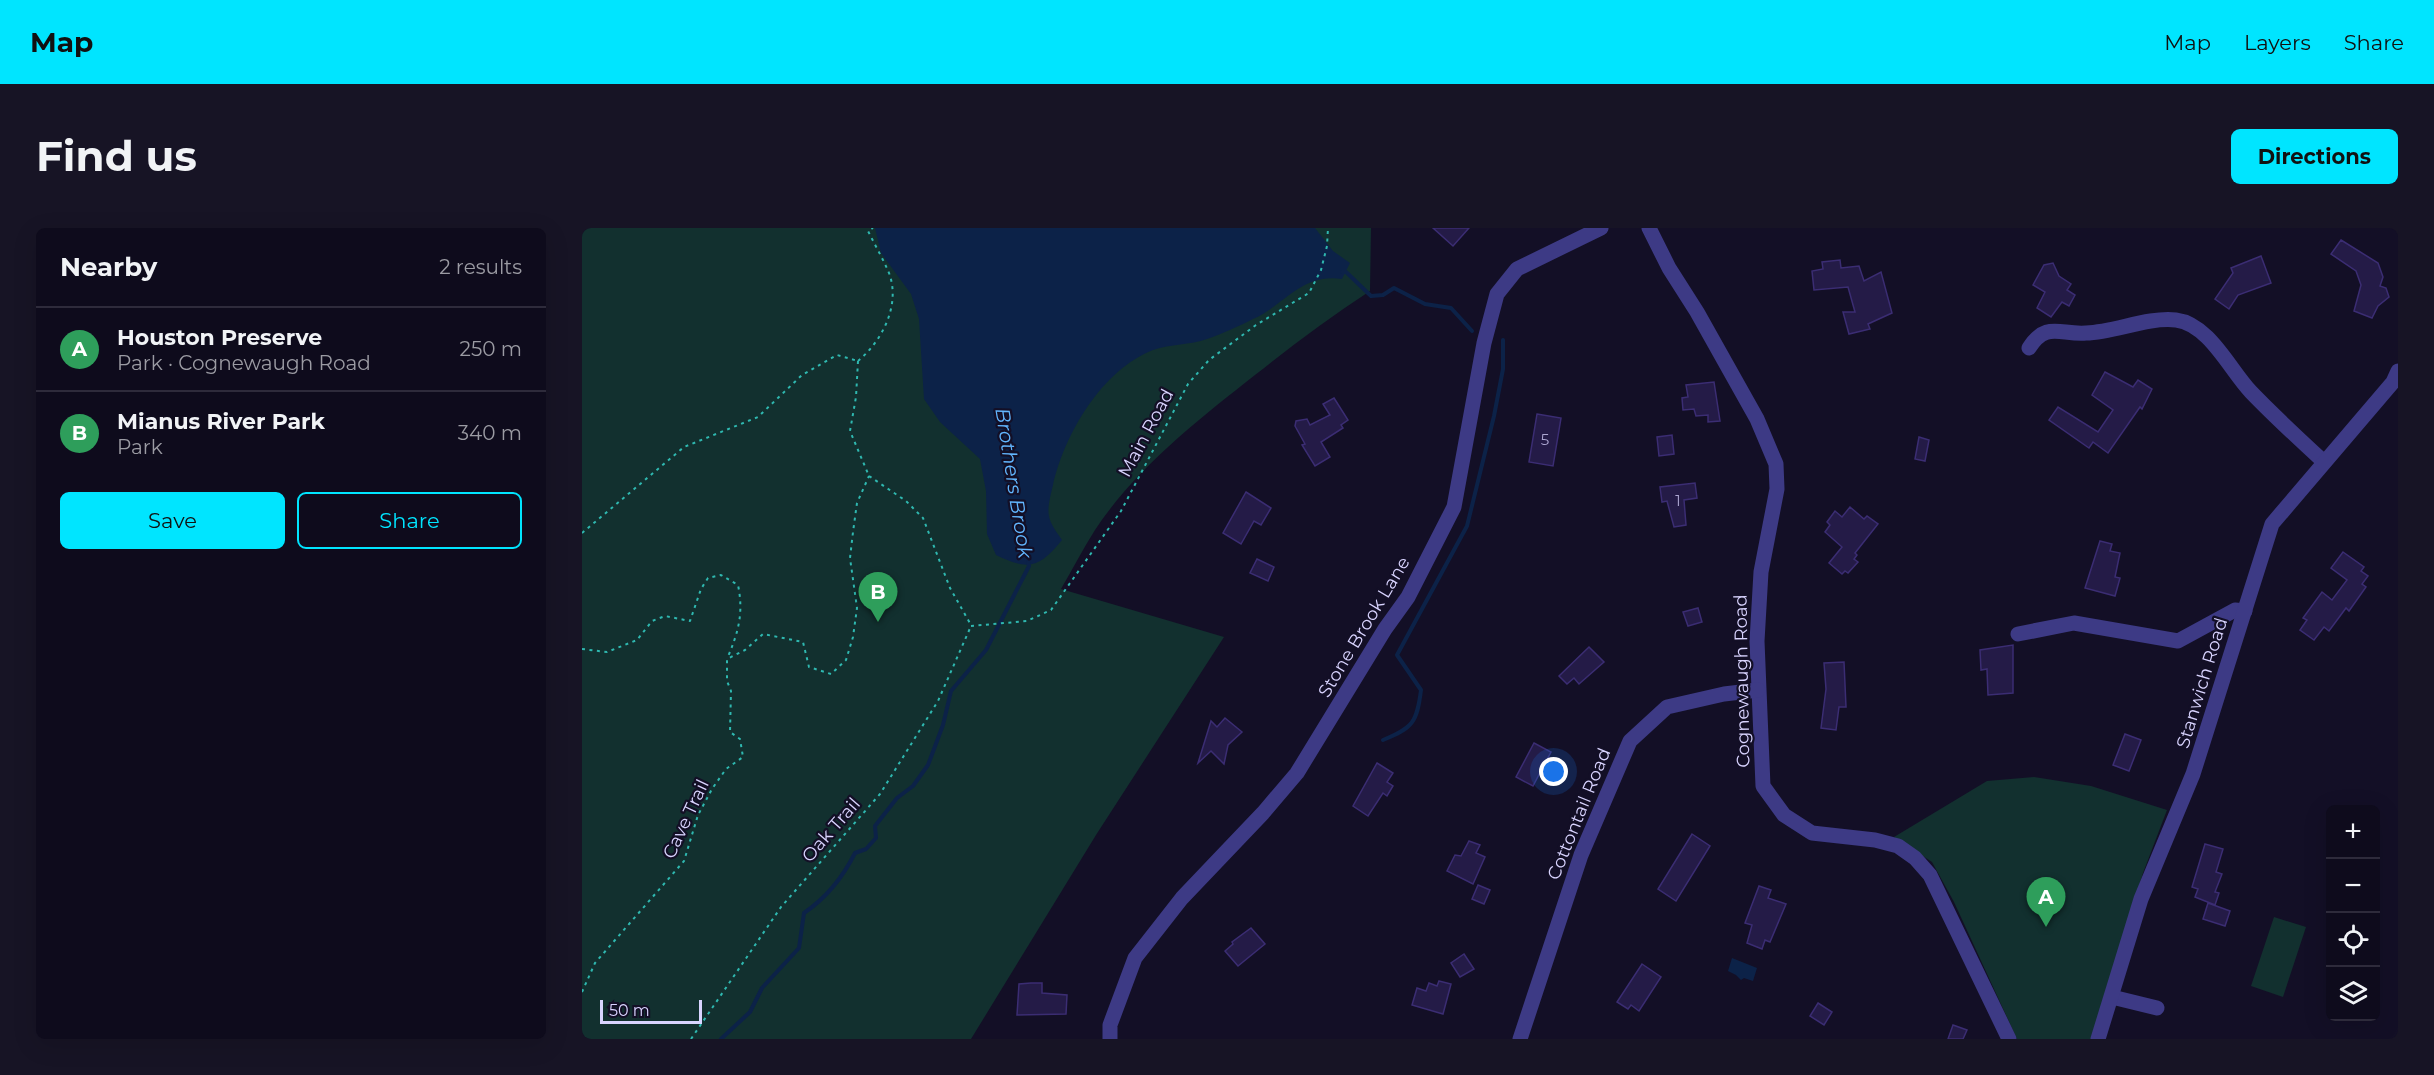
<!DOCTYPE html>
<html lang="en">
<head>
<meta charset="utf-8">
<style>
  body { margin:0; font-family:Montserrat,sans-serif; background:#171425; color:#f1f3f6 }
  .controls { position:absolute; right:18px; bottom:18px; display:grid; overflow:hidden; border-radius:9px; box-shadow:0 6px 24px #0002 }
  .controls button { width:54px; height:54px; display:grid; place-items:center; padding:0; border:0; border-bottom:2px solid #2e2b3b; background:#0e0b1c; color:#f1f3f6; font:30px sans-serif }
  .scale { position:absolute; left:18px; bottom:15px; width:102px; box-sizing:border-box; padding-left:6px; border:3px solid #d9d4ff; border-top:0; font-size:16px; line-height:21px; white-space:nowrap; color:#d9d4ff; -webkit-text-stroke:4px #130f26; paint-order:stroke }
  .you { position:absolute; left:972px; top:544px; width:21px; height:21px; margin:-15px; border:4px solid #fff; border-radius:50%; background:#1a73e8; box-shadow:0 0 0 9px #1a73e833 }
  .badge { display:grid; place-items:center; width:39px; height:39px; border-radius:50%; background:#00e5ff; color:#fff; font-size:20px; font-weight:700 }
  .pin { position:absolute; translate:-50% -50px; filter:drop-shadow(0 2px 3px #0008) }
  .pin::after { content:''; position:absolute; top:32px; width:21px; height:18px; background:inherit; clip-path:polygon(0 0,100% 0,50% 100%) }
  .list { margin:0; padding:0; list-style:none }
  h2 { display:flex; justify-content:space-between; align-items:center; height:78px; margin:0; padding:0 24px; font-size:26px }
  h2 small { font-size:20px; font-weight:400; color:#9b9ba3 }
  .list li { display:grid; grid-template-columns:39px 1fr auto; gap:18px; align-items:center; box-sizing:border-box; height:84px; padding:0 24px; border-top:2px solid #2e2b3b }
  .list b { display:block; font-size:22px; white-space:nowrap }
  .list p { margin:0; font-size:20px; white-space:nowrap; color:#9b9ba3 }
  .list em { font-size:20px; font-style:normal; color:#9b9ba3 }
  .actions { display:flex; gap:12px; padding:18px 24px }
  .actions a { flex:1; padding:14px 0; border:2px solid #00e5ff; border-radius:9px; text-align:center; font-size:21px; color:#00e5ff }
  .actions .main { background:#00e5ff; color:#111 }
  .icon { flex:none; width:33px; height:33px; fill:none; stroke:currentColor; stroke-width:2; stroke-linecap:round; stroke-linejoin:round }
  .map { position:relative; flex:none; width:1816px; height:811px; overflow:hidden; border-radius:9px }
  header { display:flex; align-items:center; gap:36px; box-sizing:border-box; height:84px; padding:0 30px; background:#00e5ff; color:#111 }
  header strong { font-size:28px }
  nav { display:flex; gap:33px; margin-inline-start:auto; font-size:21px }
  .intro { display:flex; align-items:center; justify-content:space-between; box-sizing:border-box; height:144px; padding:0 36px }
  h1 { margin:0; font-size:42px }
  .button { padding:15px 27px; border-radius:9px; background:#00e5ff; color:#111; font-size:21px; font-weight:700 }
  main { display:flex; gap:36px; padding:0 36px }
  aside { flex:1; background:#0e0b1c; border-radius:9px; box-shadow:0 6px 24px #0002 }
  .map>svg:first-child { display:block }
  .green { fill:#12302f }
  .water { fill:#0c2248 }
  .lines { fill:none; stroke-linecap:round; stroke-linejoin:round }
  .stream { stroke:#0c2248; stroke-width:4 }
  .building { fill:#241b47; stroke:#3b2d73; stroke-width:1.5 }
  .path { stroke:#2fb8b0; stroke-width:2; stroke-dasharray:3 4.5; stroke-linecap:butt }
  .minor { stroke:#3d3a85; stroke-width:15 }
  .labels { text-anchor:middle; stroke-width:4.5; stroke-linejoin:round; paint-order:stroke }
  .number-label { font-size:15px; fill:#aca6d1 }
  .street-label { font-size:18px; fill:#d9d4ff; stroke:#130f26 }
  .water-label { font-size:20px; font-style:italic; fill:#62b6ff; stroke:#130f26 }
</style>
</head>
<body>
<header>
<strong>Map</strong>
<nav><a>Map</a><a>Layers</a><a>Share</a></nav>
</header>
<div class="intro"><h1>Find us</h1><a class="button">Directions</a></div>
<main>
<aside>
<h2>Nearby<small>2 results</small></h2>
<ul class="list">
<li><span class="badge" style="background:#2e9e5b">A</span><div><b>Houston Preserve</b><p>Park · Cognewaugh Road</p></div><em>250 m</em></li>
<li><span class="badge" style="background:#2e9e5b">B</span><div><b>Mianus River Park</b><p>Park</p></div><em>340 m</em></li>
</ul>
<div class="actions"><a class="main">Save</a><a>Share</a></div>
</aside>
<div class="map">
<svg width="1816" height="811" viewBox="0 0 1816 811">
  <rect width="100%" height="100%" fill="#130f26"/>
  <g class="green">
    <path d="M0,0H789L788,63C748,89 711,117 673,147C616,192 554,240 513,302C501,321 490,342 479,361L642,409L514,607L389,811H0Z"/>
    <path d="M1452,549L1509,558L1585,582L1561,645L1509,811H1435L1372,674L1350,634L1312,609L1405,553Z"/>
    <path d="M1692,689L1724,699L1701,769L1669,758Z"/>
  </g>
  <g class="water">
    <path d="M293,0H733L751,23L768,35L760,51C719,45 703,77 671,91C657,98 640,106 625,111C608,117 589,116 571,122C520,142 483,205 471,257C469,265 465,280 467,288C468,296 476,306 480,312C457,340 447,343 414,327L405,306L404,263L398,231L358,194L342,171L337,91L329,66L299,25Z"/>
    <path d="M1150,730L1175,740L1171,753L1162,750L1159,752L1154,747L1146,743Z"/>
  </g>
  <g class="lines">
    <g class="stream">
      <path d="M760,44H764L789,68L801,67L812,60L843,76L869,80L890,103"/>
      <path d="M801,512C831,500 835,494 839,462L815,427L885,298L912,188L921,141V112"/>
      <path d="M139,811L168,784L180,760L217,720L222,685C244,670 261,649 273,625L284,621L294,610L293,598L315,570L331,558L346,537L361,497L369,463L404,422L447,338L446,334"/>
    </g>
  </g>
  <g class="building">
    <path d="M851,0H887L871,18Z"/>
    <path d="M1759,12L1796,35L1801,49L1798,58L1804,60L1807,69L1796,78L1790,90L1772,83L1779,57L1774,43L1749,26Z"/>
    <path d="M1679,28L1689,55L1656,67L1647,81L1633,71L1651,45L1649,40Z"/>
    <path d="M1258,32L1259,40L1277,38L1282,53L1299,44L1310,85L1286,96L1288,101L1267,106L1261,84H1273L1266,59L1232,62L1230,43L1241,41L1240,34Z"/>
    <path d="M1471,35L1477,48L1489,56L1485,62L1493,67L1487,78L1480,74L1469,89L1455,80L1463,64L1451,57L1462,37Z"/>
    <path d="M1523,144L1551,159L1556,152L1570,161L1560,181L1558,179L1526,225L1511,214L1507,220L1467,192L1476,179L1516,204L1531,182L1510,167Z"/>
    <path d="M1132,154L1138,193L1126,194V187L1114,188L1112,181L1101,182L1100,170L1106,169L1104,157Z"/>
    <path d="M752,170L766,192L759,197L761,200L739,214L748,229L733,238L720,217L723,216L713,198L714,193L725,191L728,197L748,187L741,176Z"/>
    <path d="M955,186L979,190L971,238L947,234Z"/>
    <path d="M1090,207L1092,226L1077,228L1075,209Z"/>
    <path d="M1337,209L1347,212L1343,233L1333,231Z"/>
    <path d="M1113,255L1115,270L1102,272L1104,297L1092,299L1085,273L1080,274L1078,259Z"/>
    <path d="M664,264L689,280L679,297L672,293L659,316L641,305Z"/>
    <path d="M1268,279L1282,291L1285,288L1296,296L1273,325L1275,327L1272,331L1276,334L1266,345L1263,343L1260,346L1247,335L1260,319L1243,304L1248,297L1245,294L1253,283L1260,289Z"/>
    <path d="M1518,313L1530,316L1528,323L1538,325L1533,349L1538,350L1533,368L1503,360Z"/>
    <path d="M1761,324L1782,339L1779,343L1786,348L1780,356L1784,359L1767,383L1764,380L1747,403L1742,399L1732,412L1718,402L1725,392L1721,390L1740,364L1750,372L1765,352L1749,340Z"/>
    <path d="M675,331L692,339L686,353L668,345Z"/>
    <path d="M1116,380L1120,394L1106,398L1101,384Z"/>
    <path d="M1431,417V465L1406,467L1405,441L1399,442L1398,422Z"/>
    <path d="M1007,419L1022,434L997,456L992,450L985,456L977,448Z"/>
    <path d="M1262,434L1264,479H1257L1254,502L1239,500L1244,461L1242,435Z"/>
    <path d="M643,490L660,504L646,517L642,536L629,523L616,535L629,493L635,499Z"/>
    <path d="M1543,506L1559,512L1547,543L1531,537Z"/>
    <path d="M952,515L969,524L951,558L934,549Z"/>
    <path d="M795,535L811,545L805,554L811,558L805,568L801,565L786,588L771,578Z"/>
    <path d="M1110,606L1128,618L1094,673L1076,661Z"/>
    <path d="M887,613L898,617L894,625L903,629L891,656L865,643L873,627L879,628Z"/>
    <path d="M1623,616L1641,621L1634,644L1640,646L1633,664L1637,665L1633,677L1613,669L1616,661L1610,659Z"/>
    <path d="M896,657L908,662L902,676L890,671Z"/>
    <path d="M1177,658L1189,662L1186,670L1204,676L1188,714L1183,712L1180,721L1165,715L1170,697L1163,695Z"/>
    <path d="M1626,675L1648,683L1643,698L1621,691Z"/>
    <path d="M669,700L683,716L656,738L643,723L651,716L650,714Z"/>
    <path d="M882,726L892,741L878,749L869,735Z"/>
    <path d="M1060,736L1079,749L1057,783L1049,777L1046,781L1035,774Z"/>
    <path d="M857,753L869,756L861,786L830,777L835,760L844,763L847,755L855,758Z"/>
    <path d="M449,755H460V765L485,767L484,786L435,787L437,756Z"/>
    <path d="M1236,775L1250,784L1242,797L1228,788Z"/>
    <path d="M1371,797L1385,802L1381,811H1366Z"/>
  </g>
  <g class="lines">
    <g class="path">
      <path d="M276,133C300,113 319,77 307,45C301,31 293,17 286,3L291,0"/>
      <path d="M276,133L274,169L268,203L287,248"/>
      <path d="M287,248L324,273L341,290L368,360L389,397"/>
      <path d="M0,305L102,219L176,189L220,147L255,127L276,133"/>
      <path d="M389,398L445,393L469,382L539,283L606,156L627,132L674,97L727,65L739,42L745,18L746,0"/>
      <path d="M0,421L25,424L55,412L70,393L83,388L108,393L119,361L126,350L139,347L156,357C162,386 156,405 145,431"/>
      <path d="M0,764L13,735L102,633L116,587L130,561L144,541L161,529L158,511L148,504L149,463L145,453V431L163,422L181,406L221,414L227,439L249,446L264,432L271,409L275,380L268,330L271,304L275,275L287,248"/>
      <path d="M109,811L199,679L298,566L356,473L389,398"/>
    </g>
    <g class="minor">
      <path d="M1067,0L1087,40L1115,84L1175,191L1194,236L1195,261L1179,344L1175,413L1181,558L1202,587L1230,605L1293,612L1316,618L1333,630L1348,647L1427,811"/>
      <path d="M1447,120C1464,93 1478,107 1504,105C1534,104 1564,89 1594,92C1627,96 1648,142 1669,164C1692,188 1717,211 1742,234"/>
      <path d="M1436,406L1492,395L1596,413L1653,382L1663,383"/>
      <path d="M1530,769L1575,780"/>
      <path d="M528,811V797L553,730L600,670L681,585L715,545L803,401L826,369L872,279L902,115L915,66L935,41L1019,0"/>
      <path d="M938,811L999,627L1048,513L1085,479L1142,466L1176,462"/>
      <path d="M1516,811L1559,671L1611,546L1690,296L1811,154L1816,143"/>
    </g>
  </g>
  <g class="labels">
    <g class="number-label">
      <text x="963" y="217">5</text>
      <text x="1096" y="278">1</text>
    </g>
    <g class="street-label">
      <text transform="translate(564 205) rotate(-62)" y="6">Main Road</text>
      <text transform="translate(782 399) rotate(-59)" y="6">Stone Brook Lane</text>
      <text transform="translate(1160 453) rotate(-91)" y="6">Cognewaugh Road</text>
      <text transform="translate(1620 455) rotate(-73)" y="6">Stanwich Road</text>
      <text transform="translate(997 586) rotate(-68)" y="6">Cottontail Road</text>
      <text transform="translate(104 591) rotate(-65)" y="6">Cave Trail</text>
      <text transform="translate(249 602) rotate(-49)" y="6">Oak Trail</text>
    </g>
    <g class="water-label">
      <text transform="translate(432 255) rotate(81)" y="7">Brothers Brook</text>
    </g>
  </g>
</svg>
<div class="controls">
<button>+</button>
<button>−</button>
<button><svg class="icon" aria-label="locate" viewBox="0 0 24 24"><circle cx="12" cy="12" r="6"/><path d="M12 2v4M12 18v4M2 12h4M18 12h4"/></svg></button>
<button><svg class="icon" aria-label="layers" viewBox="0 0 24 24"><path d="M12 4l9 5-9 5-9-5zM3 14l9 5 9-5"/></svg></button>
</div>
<div class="scale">50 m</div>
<div class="you"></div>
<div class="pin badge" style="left:1464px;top:699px;background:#2e9e5b">A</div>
<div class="pin badge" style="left:296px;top:394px;background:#2e9e5b">B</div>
</div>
</main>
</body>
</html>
